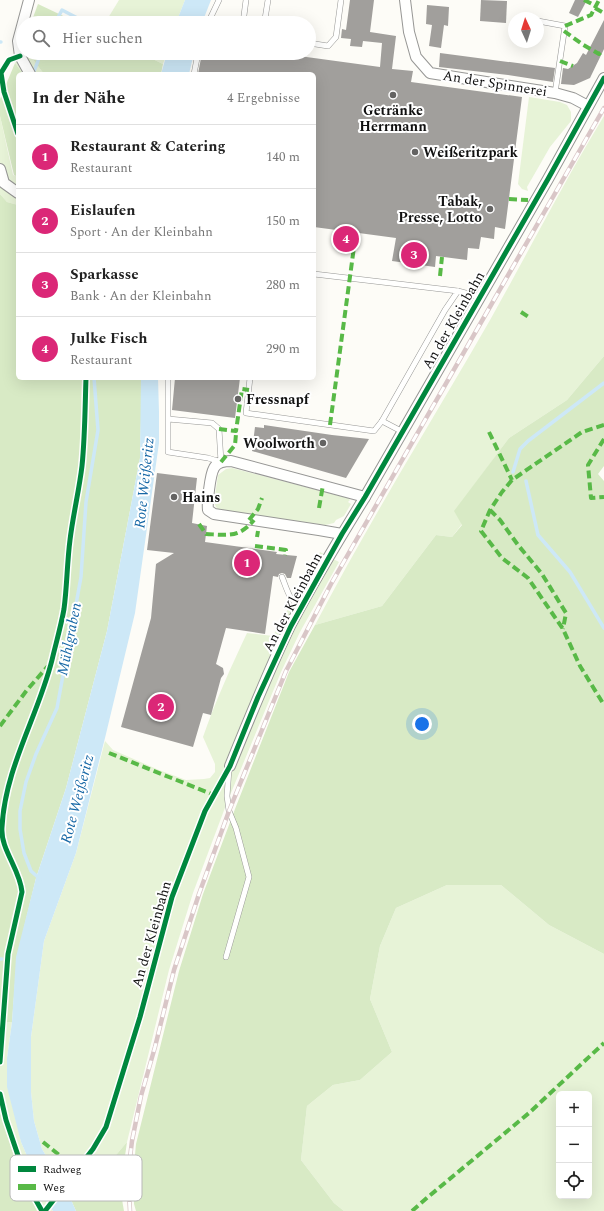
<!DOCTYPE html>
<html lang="de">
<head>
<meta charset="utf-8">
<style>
  body { margin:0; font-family:Spectral,serif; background:#f2f2f2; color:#222 }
  .controls { position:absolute; right:12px; bottom:12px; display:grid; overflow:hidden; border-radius:6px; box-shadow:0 4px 16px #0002 }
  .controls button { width:36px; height:36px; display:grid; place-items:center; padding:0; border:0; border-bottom:1px solid #e0e0e0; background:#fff; color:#222; font:20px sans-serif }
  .compass { position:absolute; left:508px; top:12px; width:36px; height:36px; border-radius:50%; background:#fff; box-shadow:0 4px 16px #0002; rotate:356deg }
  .you { position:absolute; left:422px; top:724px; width:14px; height:14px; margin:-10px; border:3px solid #fff; border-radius:50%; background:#1a73e8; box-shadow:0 0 0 6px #1a73e833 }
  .badge { display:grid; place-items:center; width:26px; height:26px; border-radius:50%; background:#db2777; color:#fff; font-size:13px; font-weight:700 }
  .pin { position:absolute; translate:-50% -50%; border:2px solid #fff; box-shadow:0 1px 4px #0006 }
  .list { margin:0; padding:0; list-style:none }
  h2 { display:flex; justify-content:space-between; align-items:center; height:52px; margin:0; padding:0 16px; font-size:17px }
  h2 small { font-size:13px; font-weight:400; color:#767676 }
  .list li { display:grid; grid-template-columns:26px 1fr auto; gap:12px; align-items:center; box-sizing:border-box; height:64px; padding:0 16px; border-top:1px solid #e0e0e0 }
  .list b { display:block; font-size:15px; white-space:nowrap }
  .list p { margin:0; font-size:13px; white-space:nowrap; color:#767676 }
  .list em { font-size:13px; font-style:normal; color:#767676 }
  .icon { flex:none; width:22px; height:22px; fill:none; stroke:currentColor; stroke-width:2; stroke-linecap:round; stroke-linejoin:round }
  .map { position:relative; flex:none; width:604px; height:1211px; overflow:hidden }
  .search { position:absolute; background:#fff; box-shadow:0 4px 16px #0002; left:16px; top:16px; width:300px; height:44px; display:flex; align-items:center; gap:10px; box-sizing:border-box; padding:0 14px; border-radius:22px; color:#767676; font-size:15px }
  .panel { position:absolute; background:#fff; box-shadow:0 4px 16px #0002; left:16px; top:72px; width:300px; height:308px; border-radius:6px }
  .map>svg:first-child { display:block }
  .green { fill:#e7f3d7; fill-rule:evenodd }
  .forest { fill:#d8eac5 }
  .water { fill:#cde8f7 }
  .pier { fill:#fdfcf7 }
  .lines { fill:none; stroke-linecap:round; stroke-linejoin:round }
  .stream { stroke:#cde8f7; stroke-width:3.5 }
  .building { fill:#a19f9c }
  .lane-casing { stroke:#979795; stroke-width:6 }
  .street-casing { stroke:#979795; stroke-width:12 }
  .lane { stroke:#fffffe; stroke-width:5 }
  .street { stroke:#fffffe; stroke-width:10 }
  .rail-casing { stroke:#d9c6c7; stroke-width:4.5 }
  .rail { stroke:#fff; stroke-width:3; stroke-dasharray:9; stroke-linecap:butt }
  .quiet { stroke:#58b947; stroke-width:4; stroke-dasharray:8 4; stroke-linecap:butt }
  .cycleway-casing { stroke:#fff; stroke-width:8 }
  .cycleway { stroke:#00873e; stroke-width:5 }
  .poi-dot { fill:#646362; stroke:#fff; stroke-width:1.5 }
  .labels { text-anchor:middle; stroke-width:4; stroke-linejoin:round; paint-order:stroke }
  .street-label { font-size:14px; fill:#111; stroke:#fff }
  .poi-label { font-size:14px; font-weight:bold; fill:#111; stroke:#fff; text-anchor:start }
  .water-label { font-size:15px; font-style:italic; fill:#1768a6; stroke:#fff }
  .key { fill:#fff; stroke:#b8b8b8; stroke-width:1 }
  .key-label { font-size:11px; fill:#111 }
</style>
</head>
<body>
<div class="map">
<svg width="604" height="1211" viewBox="0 0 604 1211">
  <rect width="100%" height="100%" fill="#fdfcf7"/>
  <g class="green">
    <path d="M119,0H185L176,23H105Z"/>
    <path d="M23,46V53H28L44,74H23L15,63Z"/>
    <path d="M140,53H167L163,64Z"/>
    <path d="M529,97L560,102L567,105L571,112V121L550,147L527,187L528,191L522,189L518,184Z"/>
    <path d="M0,116L13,175L18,177V205L7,202L0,194Z"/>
    <path d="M604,116V356L567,400L509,438L455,511L462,524L452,537L436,535L382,606L315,625C364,532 418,443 471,353C517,275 557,193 604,116Z"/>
    <path d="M232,468L348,498L350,500L348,502L351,504L344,516L336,520L334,523L325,525L219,510L216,507L214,502L218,475L226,469Z"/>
    <path d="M320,552L339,562L300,632L281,672L226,805L193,893L169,970L127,1142L95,1180L68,1193L42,1149L34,1121L31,1092V1037L44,941L76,853L105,741L113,750L159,770L186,780L204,779L210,778L215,772V764L203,737C215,702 231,667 247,633L273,636Z"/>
    <path d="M447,885H501L549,925L604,954V1211H344L334,1203L301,1160L307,1106L333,1085L360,1080L392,1052L370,999L380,946L396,908ZM559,1094H589V1196H559Z"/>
    <path d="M12,1022L7,1058L21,1142L46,1200L53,1211H37L21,1177L0,1112V1023Z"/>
  </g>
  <g class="forest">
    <path d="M38,4L78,23H31Z"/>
    <path d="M28,53H140L163,64L161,74H44Z"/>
    <path d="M15,63L23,74H18V177L14,175L0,116V99Z"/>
    <path d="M0,194L7,202L18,205V378H141L142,381L140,458L107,631L66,788L36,878L17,957L12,1022L0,1023Z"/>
    <path d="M604,356V466L598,474L604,481V954L549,925L501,885H447L396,908L380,946L370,999L392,1052L360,1080L333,1085L307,1106L301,1160L334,1203L344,1211H136L134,1204L133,1176L136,1144L179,971L203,894L235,809L289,672L315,625L382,606L436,535L452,537L462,525L454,511L509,438L567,400Z"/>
    <path d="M0,1112L21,1177L37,1211H0Z"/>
    <path d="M127,1142C124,1164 119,1189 124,1211H76L68,1193L95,1180Z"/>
  </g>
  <g class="water">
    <path d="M185,0H211L202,23H176Z"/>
    <path d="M167,53H194L189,74H161Z"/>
    <path d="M141,378H158L159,412V443L135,613L105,738L76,853L44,941L31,1037V1092L34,1121L42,1149L68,1193L76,1211H53L46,1200L21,1142L7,1087V1058L12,1022L16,957L36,878L66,788L107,631L140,458Z"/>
  </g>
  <path class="pier" d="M62,1183L66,1189L51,1208L46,1202Z"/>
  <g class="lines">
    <g class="stream">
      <path d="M55,23L62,10L87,23"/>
      <path d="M0,42H1"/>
      <path d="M41,53L58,56L90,54L93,53"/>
      <path d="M145,53L147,54L169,56"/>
      <path d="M33,74L41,53"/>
      <path d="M513,472L520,449L528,441L604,383"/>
      <path d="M526,481L538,535L570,572L604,628"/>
      <path d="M40,879L31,871L24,853L20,829V811L26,782L36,754L57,708L81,577L86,502L98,430L94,378"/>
      <path d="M0,959H2"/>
    </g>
  </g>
  <g class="building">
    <path d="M350,0H374L370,32L396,36L392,69L413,71L411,82L522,97L505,229L495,227L494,239L481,237L479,249L468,248L467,260L436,256L435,267L392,261L396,238L314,227V74H198L202,53H277L380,67L382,43L363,41L362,47L350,46L351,39L341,38L342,29L346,30Z"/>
    <path d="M481,0L507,1L506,23L480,21Z"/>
    <path d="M575,0H587L578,17L569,13Z"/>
    <path d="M427,5L449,7L448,26L444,25L441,48L429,46L432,25L426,24Z"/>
    <path d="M604,20V49L590,78L574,85L561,84L563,68L568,69L577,63L583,53L586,55Z"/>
    <path d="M440,53L555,68L553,82L508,75L439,67Z"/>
    <path d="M175,378H240L235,418L172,410Z"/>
    <path d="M264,425L332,435L369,439L346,478L252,451L255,427L264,428Z"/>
    <path d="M157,473L197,478L192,523L207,526L205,542L277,552L276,554L297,556L291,578H287L285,574L282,573L279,574L278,577L273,576L265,634L226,628L216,664L223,668L224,674L221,678L211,715L203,713L193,747L121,727L151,618L156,564L174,553L147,550Z"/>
  </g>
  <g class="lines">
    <g class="lane-casing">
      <g id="lane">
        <path d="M538,21L565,26L555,93"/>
        <path d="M208,23L219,0"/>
        <path d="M243,23L246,0"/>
        <path d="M266,23L265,19L268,0"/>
        <path d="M309,43L328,46L336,37L341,0"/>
        <path d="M194,74L198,53"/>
        <path d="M458,291L480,297"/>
        <path d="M168,378V452L208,458L221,462L219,429L212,423L168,419"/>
        <path d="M250,378L246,413L374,431L382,421L445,310L458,291L314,274"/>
        <path d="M382,421L403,432"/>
        <path d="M282,577C287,589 289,601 301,607"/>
        <path d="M226,957L249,877L236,828L229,811L227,796L229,769"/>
        <path d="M78,1170L93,1149L106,1127L140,1017L172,897L205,811L230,766"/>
      </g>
    </g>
    <g class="street-casing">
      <g id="street">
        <path d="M29,0L18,41L20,56L30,74"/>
        <path d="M405,0L409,32L416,57L430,73L555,93L573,98L588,106"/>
        <path d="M0,169L4,183L18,193"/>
        <path d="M342,534L319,530L214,514L208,510C207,503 210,475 214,468C217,462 225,461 231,461L365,497"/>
        <path d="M230,766C249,719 268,672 290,626C313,582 339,539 365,497L548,179L604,78"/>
      </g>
    </g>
    <use href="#lane" class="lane"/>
    <use href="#street" class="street"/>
    <g class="rail-casing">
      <path id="rail" d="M130,1211L128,1175L132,1141L141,1096L155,1047L174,970L199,894L229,811L286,671L331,584L604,108"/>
    </g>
    <use href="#rail" class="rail"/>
    <g class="quiet">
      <path d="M584,0L596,6"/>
      <path d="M595,8L604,13"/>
      <path d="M565,26L591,15L599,0"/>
      <path d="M564,31L582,44L599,54L601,52"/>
      <path d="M560,61L573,66"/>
      <path d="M509,199L528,200"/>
      <path d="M440,276L442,257"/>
      <path d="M521,312L530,318"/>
      <path d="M330,425L356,232"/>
      <path d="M604,425L582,432L512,480L502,492L490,510L481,531L502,558L528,578L563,629L580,666L604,705"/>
      <path d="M219,429L236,431L242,389L249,390"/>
      <path d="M489,432L512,480"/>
      <path d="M604,439L588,465L591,498L604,497"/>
      <path d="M221,462L235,445L236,434"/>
      <path d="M319,508L323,485"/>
      <path d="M490,510L500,520L518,545L542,574L566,613L563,629"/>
      <path d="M249,520L258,509L262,498"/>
      <path d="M199,524L206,534C228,535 239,538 254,520"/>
      <path d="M257,537L258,531"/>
      <path d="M255,546L286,550L285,555"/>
      <path d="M0,726L27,690L48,666"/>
      <path d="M109,753L214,795"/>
      <path d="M43,1142L78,1170L76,1172"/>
      <path d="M412,1211L428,1197L529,1113L604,1043"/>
    </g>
    <g class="cycleway-casing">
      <g id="cycleway">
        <path d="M18,134L4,92L1,73L9,60L20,56"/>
        <path d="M0,1062L8,954L22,892C20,869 0,849 2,827C5,768 38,716 52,660C56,643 61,626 64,609C67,587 67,563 70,540C73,515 79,491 82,466C85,437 85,407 86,378"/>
        <path d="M0,1094L6,1120L29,1188L42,1211"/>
        <path d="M45,1211L93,1149L106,1127L140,1017L172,897L205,811L230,766L258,697L291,626L342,534L365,497L548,179L604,78"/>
      </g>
    </g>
    <use href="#cycleway" class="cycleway"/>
  </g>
  <g class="poi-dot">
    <circle cx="393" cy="95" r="4"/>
    <circle cx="415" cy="152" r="4"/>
    <circle cx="490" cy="209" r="4"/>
    <circle cx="238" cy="399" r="4"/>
    <circle cx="323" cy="443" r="4"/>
    <circle cx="174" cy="497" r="4"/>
  </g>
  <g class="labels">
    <g class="street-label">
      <text transform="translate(495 83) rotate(9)" y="5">An der Spinnerei</text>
      <text transform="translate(453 320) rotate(-60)" y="5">An der Kleinbahn</text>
      <text transform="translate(292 602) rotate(-62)" y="5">An der Kleinbahn</text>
      <text transform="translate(151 934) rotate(-74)" y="5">An der Kleinbahn</text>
    </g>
    <g class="poi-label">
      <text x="393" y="115" text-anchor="middle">Getränke<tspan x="393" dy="16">Herrmann</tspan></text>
      <text x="423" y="157">Weißeritzpark</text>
      <text x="482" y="206" text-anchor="end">Tabak,<tspan x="482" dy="16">Presse, Lotto</tspan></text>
      <text x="246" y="404">Fressnapf</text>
      <text x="315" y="448" text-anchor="end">Woolworth</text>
      <text x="182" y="502">Hains</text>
    </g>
    <g class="water-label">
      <text transform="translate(144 483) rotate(-84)" y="5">Rote Weißeritz</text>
      <text transform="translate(69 639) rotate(-79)" y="5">Mühlgraben</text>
      <text transform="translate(77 799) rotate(-75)" y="5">Rote Weißeritz</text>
    </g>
  </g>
  <rect x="10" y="1155" width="132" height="46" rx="6" class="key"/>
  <rect x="18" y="1166" width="18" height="6" fill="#00873e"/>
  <rect x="18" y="1184" width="18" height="6" fill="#58b947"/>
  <g class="key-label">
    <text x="43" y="1173">Radweg</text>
    <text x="43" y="1191">Weg</text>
  </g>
</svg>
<div class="controls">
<button>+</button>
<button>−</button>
<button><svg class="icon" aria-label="locate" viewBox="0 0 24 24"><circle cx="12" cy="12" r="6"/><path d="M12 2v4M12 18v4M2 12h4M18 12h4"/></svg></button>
</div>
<svg class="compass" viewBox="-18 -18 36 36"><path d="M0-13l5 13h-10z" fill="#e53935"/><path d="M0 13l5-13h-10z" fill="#767676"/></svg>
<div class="you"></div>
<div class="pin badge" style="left:247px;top:563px">1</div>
<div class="pin badge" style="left:161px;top:707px">2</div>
<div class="pin badge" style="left:414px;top:255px">3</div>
<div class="pin badge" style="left:346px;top:239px">4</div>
<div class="search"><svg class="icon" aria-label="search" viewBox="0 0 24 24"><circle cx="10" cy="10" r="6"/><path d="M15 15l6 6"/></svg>Hier suchen</div>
<section class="panel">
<h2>In der Nähe<small>4 Ergebnisse</small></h2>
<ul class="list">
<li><span class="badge">1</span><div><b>Restaurant &amp; Catering</b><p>Restaurant</p></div><em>140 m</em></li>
<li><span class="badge">2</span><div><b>Eislaufen</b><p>Sport · An der Kleinbahn</p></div><em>150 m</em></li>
<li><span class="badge">3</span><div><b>Sparkasse</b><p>Bank · An der Kleinbahn</p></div><em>280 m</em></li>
<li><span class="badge">4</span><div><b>Julke Fisch</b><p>Restaurant</p></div><em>290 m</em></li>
</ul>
</section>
</div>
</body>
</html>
